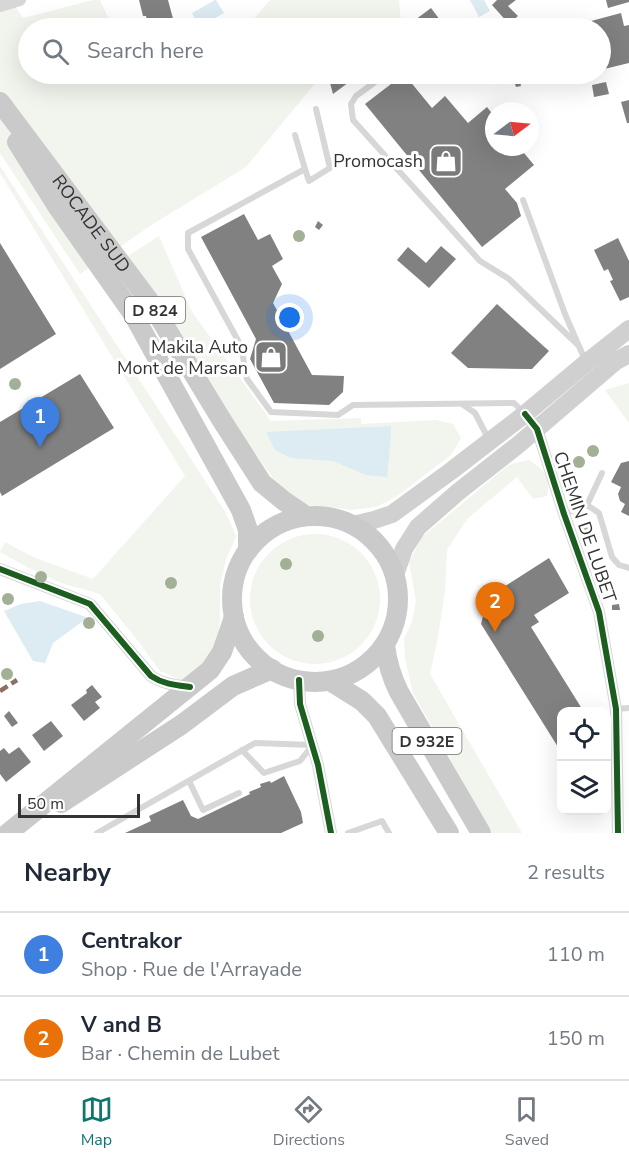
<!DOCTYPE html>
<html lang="en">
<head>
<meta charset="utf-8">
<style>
  body { margin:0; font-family:"Nunito Sans",sans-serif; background:#f2f2f3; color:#1f2937 }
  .controls { position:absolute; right:18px; bottom:18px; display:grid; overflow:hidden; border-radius:12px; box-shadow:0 6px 24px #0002 }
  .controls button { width:54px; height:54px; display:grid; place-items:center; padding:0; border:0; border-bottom:2px solid #e0e1e3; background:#fff; color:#1f2937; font:30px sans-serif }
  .compass { position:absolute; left:485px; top:102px; width:54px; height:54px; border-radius:50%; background:#fff; box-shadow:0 6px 24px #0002; rotate:74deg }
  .scale { position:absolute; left:18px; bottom:15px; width:122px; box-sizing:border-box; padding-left:6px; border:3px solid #333; border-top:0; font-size:16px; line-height:21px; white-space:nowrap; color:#333; -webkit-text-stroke:4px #fff; paint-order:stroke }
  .you { position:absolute; left:290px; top:318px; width:21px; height:21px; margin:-15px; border:4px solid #fff; border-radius:50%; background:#1a73e8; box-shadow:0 0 0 9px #1a73e833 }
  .badge { display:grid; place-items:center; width:39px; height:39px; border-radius:50%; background:#0f766e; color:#fff; font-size:20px; font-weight:700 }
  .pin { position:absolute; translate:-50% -50px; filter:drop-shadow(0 2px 3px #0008) }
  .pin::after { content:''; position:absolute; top:32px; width:21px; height:18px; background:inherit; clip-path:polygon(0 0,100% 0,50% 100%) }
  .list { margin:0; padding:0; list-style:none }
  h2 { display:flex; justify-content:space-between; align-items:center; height:78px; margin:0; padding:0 24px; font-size:26px }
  h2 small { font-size:20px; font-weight:400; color:#747a83 }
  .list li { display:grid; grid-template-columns:39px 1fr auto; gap:18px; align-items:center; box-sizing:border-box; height:84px; padding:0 24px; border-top:2px solid #e0e1e3 }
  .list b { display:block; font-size:22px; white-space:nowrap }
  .list p { margin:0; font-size:20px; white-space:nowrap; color:#747a83 }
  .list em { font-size:20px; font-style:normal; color:#747a83 }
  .icon { flex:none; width:33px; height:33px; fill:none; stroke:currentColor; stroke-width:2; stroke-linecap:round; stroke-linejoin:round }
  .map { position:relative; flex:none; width:629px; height:833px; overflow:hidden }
  .search { position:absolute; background:#fff; box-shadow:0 6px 24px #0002; left:18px; right:18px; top:18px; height:66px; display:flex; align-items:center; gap:15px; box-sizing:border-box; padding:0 21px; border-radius:33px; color:#747a83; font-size:22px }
  .sheet { height:246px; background:#fff }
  nav { display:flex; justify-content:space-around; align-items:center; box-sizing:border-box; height:84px; border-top:2px solid #e0e1e3; background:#fff; font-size:16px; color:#747a83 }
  nav a { display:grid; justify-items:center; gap:3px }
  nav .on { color:#0f766e }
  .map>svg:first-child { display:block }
  .green { fill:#f1f5ed }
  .water { fill:#ddebf3 }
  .building { fill:#818181 }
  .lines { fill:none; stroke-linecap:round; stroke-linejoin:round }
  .lane { stroke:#d7d7d7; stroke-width:6 }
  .street { stroke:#d7d7d7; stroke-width:12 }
  .secondary { stroke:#d0d0d0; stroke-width:18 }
  .primary { stroke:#cacaca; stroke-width:20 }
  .quiet { stroke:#8d6e63; stroke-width:4.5; stroke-dasharray:9 4.5; stroke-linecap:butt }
  .cycleway-casing { stroke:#fff; stroke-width:10 }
  .cycleway { stroke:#1b5e20; stroke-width:6 }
  .tree { fill:#a2b095 }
  .labels { text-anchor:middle; stroke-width:6; stroke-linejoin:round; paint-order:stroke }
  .shield { fill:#fff; stroke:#707070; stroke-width:1.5 }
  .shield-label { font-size:16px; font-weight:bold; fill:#333 }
  .poi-label { font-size:18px; fill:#333; stroke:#fff; text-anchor:end }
  .street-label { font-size:18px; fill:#333; stroke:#fff }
</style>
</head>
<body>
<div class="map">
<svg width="629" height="833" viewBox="0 0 629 833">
  <rect width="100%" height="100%" fill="#fff"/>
  <g class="green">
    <path d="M0,0H11L23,18L93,0H100L113,28H28V74H328L317,81L246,167L153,224L80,274L0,153Z"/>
    <path d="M270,0H399L401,23L393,28H246Z"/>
    <path d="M0,166L226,513L236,536L226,560L220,585V620L216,648L197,673L181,680L160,671L139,642L100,594L61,583L27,567L0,552L5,542L33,557L93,579L185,476L0,173Z"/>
    <path d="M159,236L192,312L271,421L361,418V424L436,420L453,424L461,438L451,455L396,497L376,507L351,510L331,507L306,505L289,496L272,477L253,451L128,256Z"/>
    <path d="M629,383V423L605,390Z"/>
    <path d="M529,460C544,470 551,476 547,496L533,499L517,477L467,519L447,550L445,591L438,637L430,674L522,833H492L413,693L405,658L404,639L412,622L416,601L409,562L422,537L506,467L514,463Z"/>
    <circle cx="315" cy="599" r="65"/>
  </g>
  <g class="water">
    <path d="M215,0H216L224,13L199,27L192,13Z"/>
    <path d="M470,0H484L490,11L479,17Z"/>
    <path d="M391,426V436L387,477L366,475L333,461L291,458L275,450L266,432Z"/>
    <path d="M40,601L86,617L83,621L53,643L45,663L33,661L4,611L21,604Z"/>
  </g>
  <g class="building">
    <path d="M139,0H168L175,26L166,28H149L146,16H143Z"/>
    <path d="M497,0H516L508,6L518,16L509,24L492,5Z"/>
    <path d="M606,0H629V2L608,8Z"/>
    <path d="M431,8L446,28H415L411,23Z"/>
    <path d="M621,13L624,26L629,25V63L600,70V28H565Z"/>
    <path d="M341,74H360L333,94L330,83Z"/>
    <path d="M404,74L432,108L445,96L468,123L487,107L494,116V147H519L534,165L505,189L517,203L521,216L482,247L365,104Z"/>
    <path d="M531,74H552L553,80L534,84Z"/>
    <path d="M561,74H583L562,80Z"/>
    <path d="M520,80L521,86L516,87L514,81Z"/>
    <path d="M606,82L609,94L594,97L592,85Z"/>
    <path d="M629,100V123H627L621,102Z"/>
    <path d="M244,214L258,240L270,234L283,259L272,266L282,284L273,303L312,375L344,376L343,392L329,405L274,403L250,359L256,339L201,237Z"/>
    <path d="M318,221L323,225L319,230L315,227Z"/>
    <path d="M618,238L629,261V297L620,301L610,281L613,280L608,269L604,271L594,250Z"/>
    <path d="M0,243L56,334L0,369Z"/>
    <path d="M441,246L456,259L429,288L397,260L408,247L426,263Z"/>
    <path d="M497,304L549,351L532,369L468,368L451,353Z"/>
    <path d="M80,374L114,428L2,496L0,492V422Z"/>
    <path d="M629,461V516L621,512L625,504L620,501L618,494L621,487L611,482L621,463Z"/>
    <path d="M549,558L569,593L534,615L539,622L531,627L584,712H562V745L558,747L481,624L488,597Z"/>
    <path d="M619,604L620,610H612V605Z"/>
    <path d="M92,685L102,697L95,702L100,708L84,721L71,705L87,693L86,690Z"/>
    <path d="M9,711L18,723L12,727L4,716Z"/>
    <path d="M51,721L63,736L44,751L32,735Z"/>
    <path d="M19,747L31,762L6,782L0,774V751L4,748L9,754Z"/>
    <path d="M284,776L301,812L303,823L281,833H125L151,821L149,816L183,800L191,816L198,819L250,794L249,792L261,787L260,784L270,781L271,783Z"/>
  </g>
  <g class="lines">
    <g class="lane">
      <path d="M386,74L356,96L351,104L353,120L480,261L509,279L578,345"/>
      <path d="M295,135L305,169L188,233V249L241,346L247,379L271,412L338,415L353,405L514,403L524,413"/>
      <path d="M305,169L309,181L330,168L316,109"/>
      <path d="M523,200L565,314L585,360"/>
      <path d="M462,404L475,413L488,438"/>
      <path d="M587,505L602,473"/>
      <path d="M564,514L587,505L599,513L612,557L619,565L629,568"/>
      <path d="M616,709L629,708"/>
      <path d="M242,750L264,773L300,761L312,746"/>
      <path d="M189,781L203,810L239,793"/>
      <path d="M97,833L255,743L312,745"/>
      <path d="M348,833L382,821L389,833"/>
    </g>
    <g class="street">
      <path d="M0,6L20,0"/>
      <path d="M525,414L537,429L564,514L599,612L616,709L618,833"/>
      <path d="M0,569L90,604L151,676C163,684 175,685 190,687"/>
      <path d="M299,680L300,704L318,765L331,833"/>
    </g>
    <g class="secondary">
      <path d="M353,525L374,520L392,514L451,471L525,414L586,363L629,329"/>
      <path d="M395,575L404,549L418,527L458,492L518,445L616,361L629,354"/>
    </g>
    <g class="primary">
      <path id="s1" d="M0,102L150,302L221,419L262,483L284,501L306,516"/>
      <path d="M17,142L57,206L133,314L241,510L248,530V550"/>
      <circle cx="315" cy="599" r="83"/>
      <path d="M385,645C387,662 391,676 399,692L481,833"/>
      <path d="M330,681L362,701L377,716L449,833"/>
      <path d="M61,803L181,725L233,686L272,669"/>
      <path d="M8,833L210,670L222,652L234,617"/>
    </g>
    <path class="quiet" d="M0,691L17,680"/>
    <g class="cycleway-casing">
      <g id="cycleway">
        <path d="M525,414L537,429L564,514L599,612L616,709L618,833"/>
        <path d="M0,569L90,604L151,676C163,684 175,685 190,687"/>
        <path d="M299,680L300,704L318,765L331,833"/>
      </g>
    </g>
    <use href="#cycleway" class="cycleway"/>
  </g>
  <g class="tree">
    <circle cx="299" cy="236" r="6"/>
    <circle cx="15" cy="384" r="6"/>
    <circle cx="593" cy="451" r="6"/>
    <circle cx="579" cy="462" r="6"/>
    <circle cx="587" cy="528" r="6"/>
    <circle cx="286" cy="564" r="6"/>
    <circle cx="41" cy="577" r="6"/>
    <circle cx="601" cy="578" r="6"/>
    <circle cx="171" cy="583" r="6"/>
    <circle cx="8" cy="599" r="6"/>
    <circle cx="89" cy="623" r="6"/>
    <circle cx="318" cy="636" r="6"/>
    <circle cx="7" cy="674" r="6"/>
  </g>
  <defs>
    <g id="shop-square" transform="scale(1.725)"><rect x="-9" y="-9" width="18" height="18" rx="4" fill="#7a7a7a" stroke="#fff"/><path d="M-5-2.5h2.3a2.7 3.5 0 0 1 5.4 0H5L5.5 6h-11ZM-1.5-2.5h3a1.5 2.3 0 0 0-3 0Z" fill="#fff"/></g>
  </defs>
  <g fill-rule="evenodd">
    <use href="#shop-square" x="446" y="161"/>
    <use href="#shop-square" x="271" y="357"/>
  </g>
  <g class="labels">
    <g class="shield">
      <rect x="125" y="297" width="60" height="26" rx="4.5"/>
      <rect x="392.5" y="728" width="69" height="26" rx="4.5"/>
    </g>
    <g class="shield-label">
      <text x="155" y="316">D 824</text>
      <text x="427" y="747">D 932E</text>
    </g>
    <g class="poi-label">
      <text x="423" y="167">Promocash</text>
      <text x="248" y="353">Makila Auto<tspan x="248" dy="21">Mont de Marsan</tspan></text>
    </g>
    <g class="street-label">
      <text dy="6" stroke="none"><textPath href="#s1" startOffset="152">ROCADE SUD</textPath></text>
      <text transform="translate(585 527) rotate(71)" y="6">CHEMIN DE LUBET</text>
    </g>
  </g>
</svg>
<div class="controls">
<button><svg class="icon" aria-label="locate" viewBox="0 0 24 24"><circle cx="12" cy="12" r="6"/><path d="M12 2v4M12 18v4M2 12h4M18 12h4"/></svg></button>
<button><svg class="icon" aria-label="layers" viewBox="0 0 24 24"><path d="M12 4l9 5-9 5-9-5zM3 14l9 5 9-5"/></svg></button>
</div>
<svg class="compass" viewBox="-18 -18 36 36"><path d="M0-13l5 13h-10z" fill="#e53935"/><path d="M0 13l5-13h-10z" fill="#747a83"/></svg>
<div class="scale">50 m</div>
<div class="you"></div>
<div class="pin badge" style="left:40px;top:447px;background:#3f7fe0">1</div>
<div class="pin badge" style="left:495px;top:632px;background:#e8710a">2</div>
<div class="search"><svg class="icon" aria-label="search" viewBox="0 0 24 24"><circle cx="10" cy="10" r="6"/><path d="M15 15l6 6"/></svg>Search here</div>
</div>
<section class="sheet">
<h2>Nearby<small>2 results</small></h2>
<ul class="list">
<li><span class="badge" style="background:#3f7fe0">1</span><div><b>Centrakor</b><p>Shop · Rue de l'Arrayade</p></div><em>110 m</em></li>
<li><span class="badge" style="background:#e8710a">2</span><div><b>V and B</b><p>Bar · Chemin de Lubet</p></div><em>150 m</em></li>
</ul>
</section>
<nav>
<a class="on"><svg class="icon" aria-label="map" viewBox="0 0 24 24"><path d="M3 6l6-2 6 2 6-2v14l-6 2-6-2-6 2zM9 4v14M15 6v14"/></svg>Map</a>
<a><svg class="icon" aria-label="directions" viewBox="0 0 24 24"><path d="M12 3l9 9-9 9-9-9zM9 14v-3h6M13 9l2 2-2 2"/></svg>Directions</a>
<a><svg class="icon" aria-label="saved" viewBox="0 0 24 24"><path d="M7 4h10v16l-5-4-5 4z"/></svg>Saved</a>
</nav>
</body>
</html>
